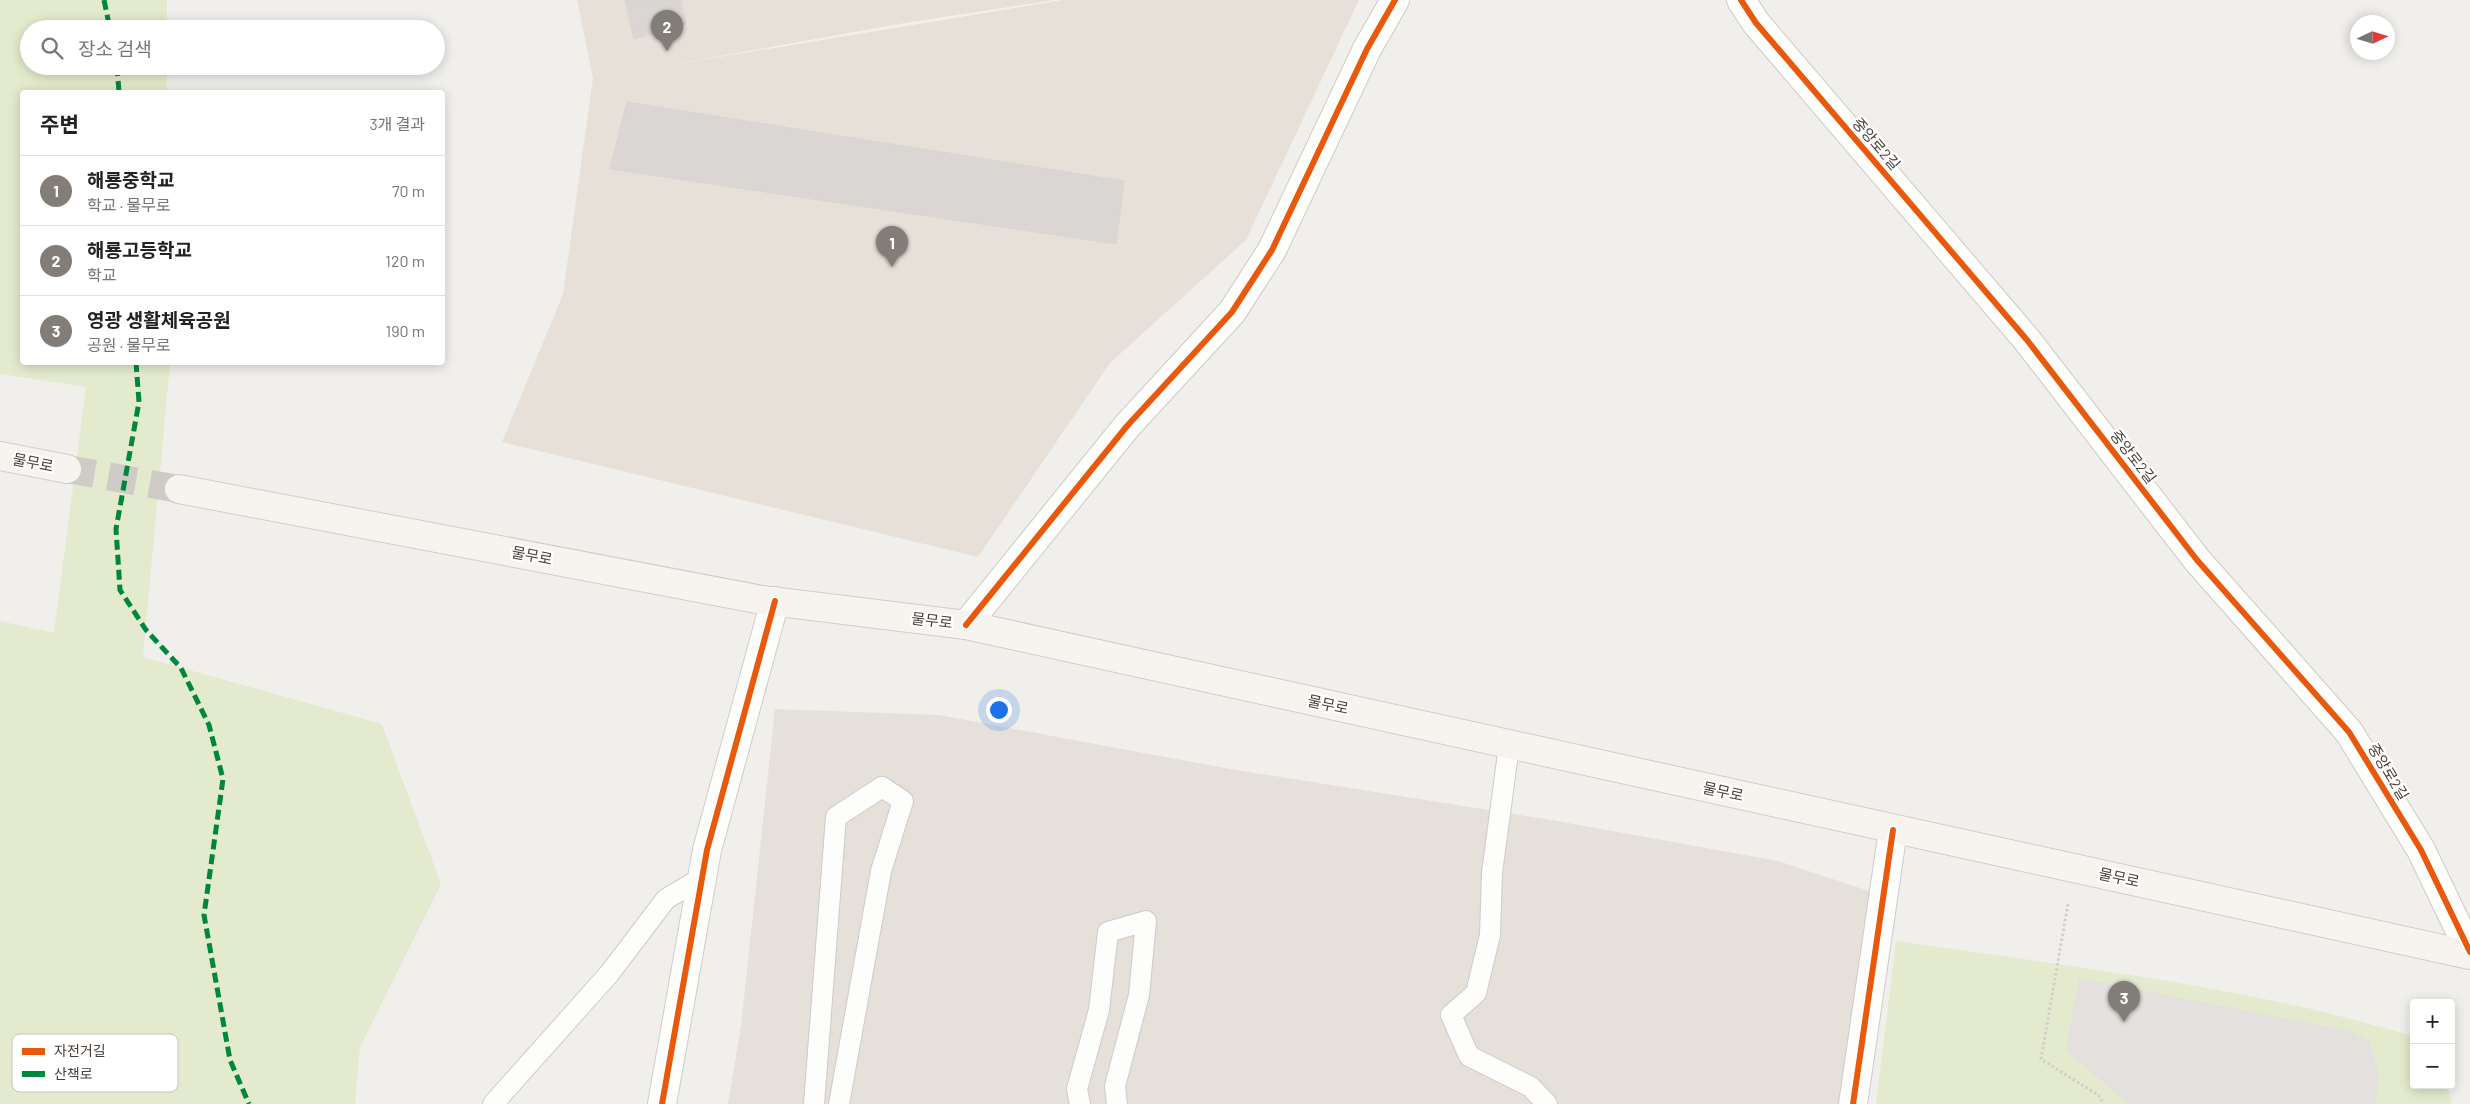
<!DOCTYPE html>
<html lang="ko">
<head>
<meta charset="utf-8">
<style>
  body { margin:0; font-family:Barlow,"Noto Sans KR",sans-serif; background:#f6f6f6; color:#222 }
  .controls { position:absolute; right:15px; bottom:15px; display:grid; overflow:hidden; border-radius:5px; box-shadow:0 2px 12px #0003 }
  .controls button { width:45px; height:45px; display:grid; place-items:center; padding:0; border:0; border-bottom:1px solid #e0e0e0; background:#fff; color:#222; font:25px sans-serif }
  .compass { position:absolute; left:2350px; top:15px; width:45px; height:45px; border-radius:50%; background:#fff; box-shadow:0 2px 12px #0003; rotate:86deg }
  .you { position:absolute; left:998px; top:709px; width:18px; height:18px; margin:-12px; border:4px solid #fff; border-radius:50%; background:#1a73e8; box-shadow:0 0 0 8px #1a73e833 }
  .badge { display:grid; place-items:center; width:32px; height:32px; border-radius:50%; background:#827d77; color:#fff; font-size:16px; font-weight:700 }
  .pin { position:absolute; translate:-50% -41px; filter:drop-shadow(0 1px 2px #0008) }
  .pin::after { content:''; position:absolute; top:26px; width:18px; height:15px; background:inherit; clip-path:polygon(0 0,100% 0,50% 100%) }
  .list { margin:0; padding:0; list-style:none }
  h2 { display:flex; justify-content:space-between; align-items:center; height:65px; margin:0; padding:0 20px; font-size:21px }
  h2 small { font-size:16px; font-weight:400; color:#767676 }
  .list li { display:grid; grid-template-columns:32px 1fr auto; gap:15px; align-items:center; box-sizing:border-box; height:70px; padding:0 20px; border-top:1px solid #e0e0e0 }
  .list b { display:block; font-size:19px; white-space:nowrap }
  .list p { margin:0; font-size:16px; white-space:nowrap; color:#767676 }
  .list em { font-size:16px; font-style:normal; color:#767676 }
  .icon { flex:none; width:28px; height:28px; fill:none; stroke:currentColor; stroke-width:2; stroke-linecap:round; stroke-linejoin:round }
  .map { position:relative; flex:none; width:2470px; height:1104px; overflow:hidden }
  .search { position:absolute; background:#fff; box-shadow:0 2px 12px #0003; left:20px; top:20px; width:425px; height:55px; display:flex; align-items:center; gap:12px; box-sizing:border-box; padding:0 18px; border-radius:28px; color:#767676; font-size:19px }
  .panel { position:absolute; background:#fff; box-shadow:0 2px 12px #0003; left:20px; top:90px; width:425px; height:275px; border-radius:5px }
  .map>svg:first-child { display:block }
  .residential { fill:#e5e0d9 }
  .education { fill:#e7e0d8 }
  .green { fill:#e3eacd }
  .parking { fill:#e3e0dd }
  .building { fill:#d9d6d3; stroke:#d9d5d2 }
  .lines { fill:none; stroke-linecap:round; stroke-linejoin:round }
  .secondary-tunnel { stroke:#cfccc8; stroke-width:28; stroke-dasharray:28 14; stroke-linecap:butt }
  .lane-casing { stroke:#cecbc8; stroke-width:22 }
  .street-casing { stroke:#cecbc8; stroke-width:30 }
  .secondary-casing { stroke:#d3cdc6; stroke-width:30 }
  .path { stroke:#d1cfcb; stroke-width:3; stroke-dasharray:2.5 2.5; stroke-linecap:butt }
  .lane { stroke:#fdfdfc; stroke-width:20 }
  .street { stroke:#fdfdfc; stroke-width:28 }
  .secondary { stroke:#f7f4ef; stroke-width:28 }
  .quiet { stroke:#00873e; stroke-width:5; stroke-dasharray:10 5; stroke-linecap:butt }
  .cycleway-casing { stroke:#fff; stroke-width:9 }
  .cycleway { stroke:#e8590c; stroke-width:6 }
  .labels { text-anchor:middle; stroke-width:4.5; stroke-linejoin:round; paint-order:stroke }
  .street-label { font-size:15px; fill:#473f38; stroke:#fff }
  .key { fill:#fff; stroke:#c8c5c3; stroke-width:1 }
  .key-label { font-size:14px; fill:#473f38 }
</style>
</head>
<body>
<div class="map">
<svg width="2470" height="1104" viewBox="0 0 2470 1104">
  <rect width="100%" height="100%" fill="#f1efec"/>
  <path class="residential" d="M775,709L939,715L1230,769L1557,821L1778,861L1875,893L1845,1104H728L741,1026Z"/>
  <path class="education" d="M577,0H1054L899,24L665,66L1063,0H1359L1246,240L1110,363L978,557L502,442L563,294L593,78Z"/>
  <g class="green">
    <path d="M0,0H167V29H29V66H167V92H22V362L170,363L143,657L382,724L441,884L360,1047L355,1104H0V621L54,633L86,387L0,374Z"/>
    <path d="M1896,941C2034,961 2174,978 2311,1009C2345,1017 2380,1027 2414,1036V1085H2447L2452,1104H1876Z"/>
  </g>
  <path class="parking" d="M2079,978L2350,1031L2370,1042L2379,1076L2375,1104H2128L2066,1050Z"/>
  <g class="building">
    <path d="M625,0H681L686,24L634,39Z"/>
    <path d="M627,102L1124,181L1116,244L610,169Z"/>
  </g>
  <g class="lines">
    <path class="secondary-tunnel" d="M67,469L179,489"/>
    <g class="lane-casing">
      <g id="lane">
        <path d="M1509,746L1492,873L1490,935L1476,993L1451,1015L1469,1056L1531,1087L1547,1104"/>
        <path d="M493,1104L609,974L666,899L703,877"/>
        <path d="M814,1104L836,817L882,787L903,801L881,871L839,1104"/>
        <path d="M1080,1104L1077,1089L1099,1010L1108,932L1146,921L1139,995L1115,1086L1117,1104"/>
      </g>
    </g>
    <g class="street-casing">
      <g id="street">
        <path d="M1741,0L1756,23L2027,340L2197,560L2349,732L2421,850L2470,952"/>
        <path d="M966,625L1127,426L1232,312L1272,250L1367,49L1395,0"/>
        <path d="M662,1104L707,850L775,601"/>
        <path d="M1853,1104L1893,830"/>
      </g>
    </g>
    <g class="secondary-casing">
      <g id="secondary">
        <path d="M0,456L67,469"/>
        <path d="M179,489L762,600L966,625L2470,955"/>
      </g>
    </g>
    <path class="path" d="M2068,904L2041,1059L2098,1095L2104,1104"/>
    <use href="#lane" class="lane"/>
    <use href="#street" class="street"/>
    <use href="#secondary" class="secondary"/>
    <g class="quiet">
      <path d="M104,0L110,29"/>
      <path d="M117,66L119,92"/>
      <path d="M136,362L139,402L116,529L120,590L146,630L181,668L209,725L223,779L204,915L230,1060L249,1104"/>
    </g>
    <g class="cycleway-casing">
      <g id="cycleway">
        <path d="M1741,0L1756,23L2027,340L2197,560L2349,732L2421,850L2470,952"/>
        <path d="M966,625L1127,426L1232,312L1272,250L1367,49L1395,0"/>
        <path d="M662,1104L707,850L775,601"/>
        <path d="M1853,1104L1893,830"/>
      </g>
    </g>
    <use href="#cycleway" class="cycleway"/>
  </g>
  <g class="labels">
    <g class="street-label">
      <text transform="translate(1876 144) rotate(49)" y="5">중앙로2길</text>
      <text transform="translate(2133 457) rotate(52)" y="5">중앙로2길</text>
      <text transform="translate(33 463) rotate(11)" y="5">물무로</text>
      <text transform="translate(532 556) rotate(11)" y="5">물무로</text>
      <text transform="translate(932 621) rotate(7)" y="5">물무로</text>
      <text transform="translate(1328 705) rotate(12)" y="5">물무로</text>
      <text transform="translate(2388 772) rotate(59)" y="5">중앙로2길</text>
      <text transform="translate(1723 792) rotate(12)" y="5">물무로</text>
      <text transform="translate(2119 878) rotate(12)" y="5">물무로</text>
    </g>
  </g>
  <rect x="12" y="1034" width="166" height="58" rx="8" class="key"/>
  <rect x="22" y="1048" width="23" height="7" fill="#e8590c"/>
  <rect x="22" y="1071" width="23" height="6" fill="#00873e"/>
  <g class="key-label">
    <text x="54" y="1056">자전거길</text>
    <text x="54" y="1079">산책로</text>
  </g>
</svg>
<div class="controls">
<button>+</button>
<button>−</button>
</div>
<svg class="compass" viewBox="-18 -18 36 36"><path d="M0-13l5 13h-10z" fill="#e53935"/><path d="M0 13l5-13h-10z" fill="#767676"/></svg>
<div class="you"></div>
<div class="pin badge" style="left:892px;top:267px">1</div>
<div class="pin badge" style="left:667px;top:51px">2</div>
<div class="pin badge" style="left:2124px;top:1022px">3</div>
<div class="search"><svg class="icon" aria-label="search" viewBox="0 0 24 24"><circle cx="10" cy="10" r="6"/><path d="M15 15l6 6"/></svg>장소 검색</div>
<section class="panel">
<h2>주변<small>3개 결과</small></h2>
<ul class="list">
<li><span class="badge">1</span><div><b>해룡중학교</b><p>학교 · 물무로</p></div><em>70 m</em></li>
<li><span class="badge">2</span><div><b>해룡고등학교</b><p>학교</p></div><em>120 m</em></li>
<li><span class="badge">3</span><div><b>영광 생활체육공원</b><p>공원 · 물무로</p></div><em>190 m</em></li>
</ul>
</section>
</div>
</body>
</html>
